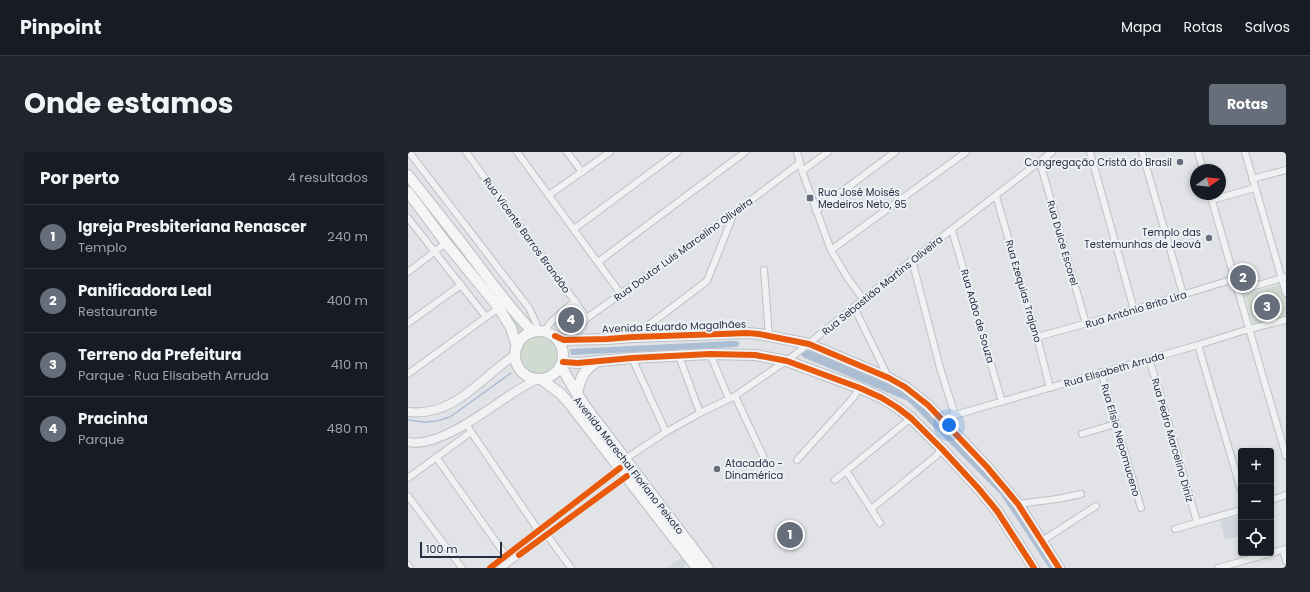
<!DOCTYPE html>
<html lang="pt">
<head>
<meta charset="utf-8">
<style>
  body { margin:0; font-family:Poppins,sans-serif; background:#20242c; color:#f1f3f6 }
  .controls { position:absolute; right:12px; bottom:12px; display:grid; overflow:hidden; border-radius:4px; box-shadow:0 2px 6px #0003 }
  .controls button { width:36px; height:36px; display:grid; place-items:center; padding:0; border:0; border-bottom:1px solid #363941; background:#171b24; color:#f1f3f6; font:20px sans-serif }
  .compass { position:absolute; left:782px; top:12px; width:36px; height:36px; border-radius:50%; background:#171b24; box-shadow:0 2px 6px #0003; rotate:76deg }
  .scale { position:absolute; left:12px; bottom:10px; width:82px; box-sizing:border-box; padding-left:4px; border:2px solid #262f41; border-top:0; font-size:11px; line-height:14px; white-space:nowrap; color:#262f41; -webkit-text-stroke:3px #edf1f6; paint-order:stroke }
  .you { position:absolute; left:541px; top:273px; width:14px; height:14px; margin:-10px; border:3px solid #fff; border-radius:50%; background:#1a73e8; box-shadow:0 0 0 6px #1a73e833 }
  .badge { display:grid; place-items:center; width:26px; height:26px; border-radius:50%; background:#676e7b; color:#fff; font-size:13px; font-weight:700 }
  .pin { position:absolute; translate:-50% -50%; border:2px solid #fff; box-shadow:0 1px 4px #0006 }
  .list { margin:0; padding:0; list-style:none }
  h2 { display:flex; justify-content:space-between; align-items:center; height:52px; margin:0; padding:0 16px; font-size:17px }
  h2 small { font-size:13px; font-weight:400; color:#9ea1a6 }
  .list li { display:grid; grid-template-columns:26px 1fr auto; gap:12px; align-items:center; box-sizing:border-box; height:64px; padding:0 16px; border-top:1px solid #363941 }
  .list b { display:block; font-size:15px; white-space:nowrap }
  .list p { margin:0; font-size:13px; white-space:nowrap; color:#9ea1a6 }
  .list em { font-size:13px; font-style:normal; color:#9ea1a6 }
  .icon { flex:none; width:22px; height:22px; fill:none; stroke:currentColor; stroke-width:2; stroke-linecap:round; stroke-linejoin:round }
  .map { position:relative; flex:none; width:878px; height:416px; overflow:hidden; border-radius:4px }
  header { display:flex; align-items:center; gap:24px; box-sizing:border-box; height:56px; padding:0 20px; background:#171b24; border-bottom:1px solid #363941 }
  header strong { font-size:19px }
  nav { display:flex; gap:22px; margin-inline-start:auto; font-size:14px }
  .intro { display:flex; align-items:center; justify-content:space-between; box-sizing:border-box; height:96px; padding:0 24px }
  h1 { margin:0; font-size:28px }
  .button { padding:10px 18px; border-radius:4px; background:#676e7b; color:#fff; font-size:14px; font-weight:700 }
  main { display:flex; gap:24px; padding:0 24px }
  aside { flex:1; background:#171b24; border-radius:4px; box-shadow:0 2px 6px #0003 }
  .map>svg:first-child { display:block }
  .built { fill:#d2d6dd }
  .green { fill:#d0dad0 }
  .water { fill:#acbed4 }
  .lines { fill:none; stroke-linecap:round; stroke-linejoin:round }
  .stream { stroke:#acbed4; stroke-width:1.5 }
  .minor-casing { stroke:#bfc1c4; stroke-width:8 }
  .tertiary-casing { stroke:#bfc1c4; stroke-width:10 }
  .primary-casing { stroke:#bcbfc4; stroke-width:12 }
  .minor { stroke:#f0f1f3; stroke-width:6 }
  .tertiary { stroke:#f0f1f3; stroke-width:8 }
  .primary { stroke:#f5f5f6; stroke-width:10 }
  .cycleway-casing { stroke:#edf1f6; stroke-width:8 }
  .cycleway { stroke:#e8590c; stroke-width:6 }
  .poi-dot { fill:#676e7b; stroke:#edf1f6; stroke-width:1.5 }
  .labels { text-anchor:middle; stroke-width:4; stroke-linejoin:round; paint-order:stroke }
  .poi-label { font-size:10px; fill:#262f41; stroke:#edf1f6; text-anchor:end }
  .street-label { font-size:10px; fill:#262f41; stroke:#edf1f6 }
</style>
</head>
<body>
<header>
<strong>Pinpoint</strong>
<nav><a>Mapa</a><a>Rotas</a><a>Salvos</a></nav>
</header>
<div class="intro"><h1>Onde estamos</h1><a class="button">Rotas</a></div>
<main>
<aside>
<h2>Por perto<small>4 resultados</small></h2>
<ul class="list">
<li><span class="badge">1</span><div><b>Igreja Presbiteriana Renascer</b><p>Templo</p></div><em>240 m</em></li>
<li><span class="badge">2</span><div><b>Panificadora Leal</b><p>Restaurante</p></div><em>400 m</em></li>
<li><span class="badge">3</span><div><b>Terreno da Prefeitura</b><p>Parque · Rua Elisabeth Arruda</p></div><em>410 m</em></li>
<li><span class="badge">4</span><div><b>Pracinha</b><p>Parque</p></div><em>480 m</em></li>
</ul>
</aside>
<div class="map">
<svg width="878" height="416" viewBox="0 0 878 416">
  <rect width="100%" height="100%" fill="#e1e3e6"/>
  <g class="built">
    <path d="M833,363V384L817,388L812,368Z"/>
    <path d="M275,404L279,408L276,414L277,416H259Z"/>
  </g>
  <g class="green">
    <path d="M0,25L123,179L117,182L112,187L107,185L0,38Z"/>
    <path d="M875,132L878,144V165L846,174L837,142Z"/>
    <path d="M166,154L173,163L163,172L156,163Z"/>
    <circle cx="132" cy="203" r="23"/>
  </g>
  <g class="water">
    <path d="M324,189H329L332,191L329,195L163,203L162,197Z"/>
    <path d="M396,198L406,200L502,241L596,337L647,416H641L593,343L500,249L397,206L394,204L392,200Z"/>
  </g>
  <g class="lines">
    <path class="stream" d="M0,268L17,270L29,269L42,265L103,221"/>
    <g class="minor-casing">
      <g id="minor">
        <path d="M1,0L121,156L128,171L130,179"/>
        <path d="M58,0L179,166"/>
        <path d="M109,0L213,142"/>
        <path d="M159,0L174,20"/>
        <path d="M389,0L394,19L423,98L439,125L455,147"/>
        <path d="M682,0L726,158"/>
        <path d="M734,0L775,142"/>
        <path d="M790,0L795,18"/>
        <path d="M837,0L878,141"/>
        <path d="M632,10L678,172"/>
        <path d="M394,19L420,0"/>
        <path d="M844,27L878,18"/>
        <path d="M802,42L878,304"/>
        <path d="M141,43L202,0"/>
        <path d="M588,44L629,185L642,236"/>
        <path d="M804,48L847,36"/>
        <path d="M408,59L487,0"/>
        <path d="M0,66L78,165"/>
        <path d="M166,77L270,0"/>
        <path d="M544,78L594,250"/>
        <path d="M423,98L558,0"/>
        <path d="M504,108L532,216L547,263"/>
        <path d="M190,110L337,0"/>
        <path d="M356,118L361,184"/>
        <path d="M0,120L38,91"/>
        <path d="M830,139L878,125"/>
        <path d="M446,155L480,225"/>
        <path d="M0,171L53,133"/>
        <path d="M136,179L144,169L167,149"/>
        <path d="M225,185L299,129L326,61"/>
        <path d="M629,185L705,164L826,127"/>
        <path d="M160,188L166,180L179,166L326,61L392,11"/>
        <path d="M790,193L833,338"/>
        <path d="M302,202L321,247"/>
        <path d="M271,204L292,261"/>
        <path d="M224,206L258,280"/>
        <path d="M741,207L753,245L789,370"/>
        <path d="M693,220L733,356"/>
        <path d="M0,222L78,165L91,156"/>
        <path d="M327,244L356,306"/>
        <path d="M533,267L790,193L841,177L878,168"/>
        <path d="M59,272L63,280L133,382"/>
        <path d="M674,282L707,272"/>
        <path d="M28,305L98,404"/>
        <path d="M217,307L258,280L292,261L327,244L369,215L379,209L504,108L644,0"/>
        <path d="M389,308L445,246L452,236"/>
        <path d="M439,320L472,371"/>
        <path d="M0,326L63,280"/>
        <path d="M427,328L503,266"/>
        <path d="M0,344L54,416"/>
        <path d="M863,348L878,343"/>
        <path d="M610,352L649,347L673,342"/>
        <path d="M463,357L528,304L534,297"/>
        <path d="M767,377L833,358"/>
        <path d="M139,383L163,416"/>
        <path d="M634,389L688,354"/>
        <path d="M875,398L878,409"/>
        <path d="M863,401L878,397"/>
        <path d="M0,413L2,416"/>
        <path d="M82,416L212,316"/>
        <path d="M93,416L219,324"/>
        <path d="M810,416L863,401"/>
      </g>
    </g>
    <g class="tertiary-casing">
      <g id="tertiary">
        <path d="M0,260C47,265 72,226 107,203"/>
        <path d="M0,290C29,297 79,258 102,243C111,237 120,232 129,227"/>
      </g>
    </g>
    <g class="primary-casing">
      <g id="primary">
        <path d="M0,23C22,51 44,78 65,106C84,131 102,157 125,180"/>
        <path d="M0,40L38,91L91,156L103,176L109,195"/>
        <circle cx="131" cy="203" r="24"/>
        <path d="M147,184L156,188L199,187L225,185L313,182L339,181L351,182L401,192L481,226L497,235L520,253L579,315L610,352L651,416"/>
        <path d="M155,210L170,211L224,206L302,202L347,203L379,209L452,236L474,246L490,256L503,266L534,297L571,337L589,359L626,416"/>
        <path d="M153,214L169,242L180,258L300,416"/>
        <path d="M133,227L153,242L161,251L289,416"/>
        <path d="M169,242C172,226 175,219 189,209"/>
      </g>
    </g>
    <use href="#minor" class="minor"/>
    <use href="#tertiary" class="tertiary"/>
    <use href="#primary" class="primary"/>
    <g class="cycleway-casing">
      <g id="cycleway">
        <path d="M147,184L156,188L199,187L225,185L313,182L339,181L351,182L401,192L481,226L497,235L520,253L579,315L610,352L651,416"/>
        <path d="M155,210L170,211L224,206L302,202L347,203L379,209L452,236L474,246L490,256L503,266L534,297L571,337L589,359L626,416"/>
        <path d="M111,403L219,324"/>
        <path d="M82,416L212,316"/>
      </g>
    </g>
    <use href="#cycleway" class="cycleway"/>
  </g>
  <g class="poi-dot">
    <circle cx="772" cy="10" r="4"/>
    <rect x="398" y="42" width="8" height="8" rx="2"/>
    <circle cx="801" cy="86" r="4"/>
    <circle cx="309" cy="317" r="4"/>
  </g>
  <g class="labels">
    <g class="poi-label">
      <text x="764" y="14">Congregação Cristã do Brasil</text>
      <text x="410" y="44" text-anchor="start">Rua José Moisés<tspan x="410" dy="12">Medeiros Neto, 95</tspan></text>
      <text x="793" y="84">Templo das<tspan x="793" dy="12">Testemunhas de Jeová</tspan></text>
      <text x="317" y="315" text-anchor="start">Atacadão -<tspan x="317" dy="12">Dinamérica</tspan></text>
    </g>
    <g class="street-label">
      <text transform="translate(119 83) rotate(54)" y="4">Rua Vicente Barros Brandão</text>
      <text transform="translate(655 91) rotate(74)" y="4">Rua Dulce Escorel</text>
      <text transform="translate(275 97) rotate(-36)" y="4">Rua Doutor Luís Marcelino Oliveira</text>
      <text transform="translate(474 133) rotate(-39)" y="4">Rua Sebastião Martins Oliveira</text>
      <text transform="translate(616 139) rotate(74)" y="4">Rua Ezequias Trajano</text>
      <text transform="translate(728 157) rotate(-17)" y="4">Rua António Brito Lira</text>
      <text transform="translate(570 164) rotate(74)" y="4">Rua Adão de Souza</text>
      <text transform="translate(266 174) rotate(-2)" y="4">Avenida Eduardo Magalhães</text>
      <text transform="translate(706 217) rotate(-16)" y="4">Rua Elisabeth Arruda</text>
      <text transform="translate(713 288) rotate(74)" y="4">Rua Elísio Nepomuceno</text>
      <text transform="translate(765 288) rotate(74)" y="4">Rua Pedro Marcelino Diniz</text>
      <text transform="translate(221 313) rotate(52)" y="4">Avenida Marechal Floriano Peixoto</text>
    </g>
  </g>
</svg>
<div class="controls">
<button>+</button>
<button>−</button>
<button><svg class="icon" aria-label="locate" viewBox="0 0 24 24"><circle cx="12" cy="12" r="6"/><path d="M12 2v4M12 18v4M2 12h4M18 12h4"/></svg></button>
</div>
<svg class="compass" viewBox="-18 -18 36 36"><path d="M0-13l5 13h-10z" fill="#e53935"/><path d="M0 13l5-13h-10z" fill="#9ea1a6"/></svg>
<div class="scale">100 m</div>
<div class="you"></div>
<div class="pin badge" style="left:382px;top:383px">1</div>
<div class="pin badge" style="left:835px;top:126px">2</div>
<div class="pin badge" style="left:859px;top:155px">3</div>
<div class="pin badge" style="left:163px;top:168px">4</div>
</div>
</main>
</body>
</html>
